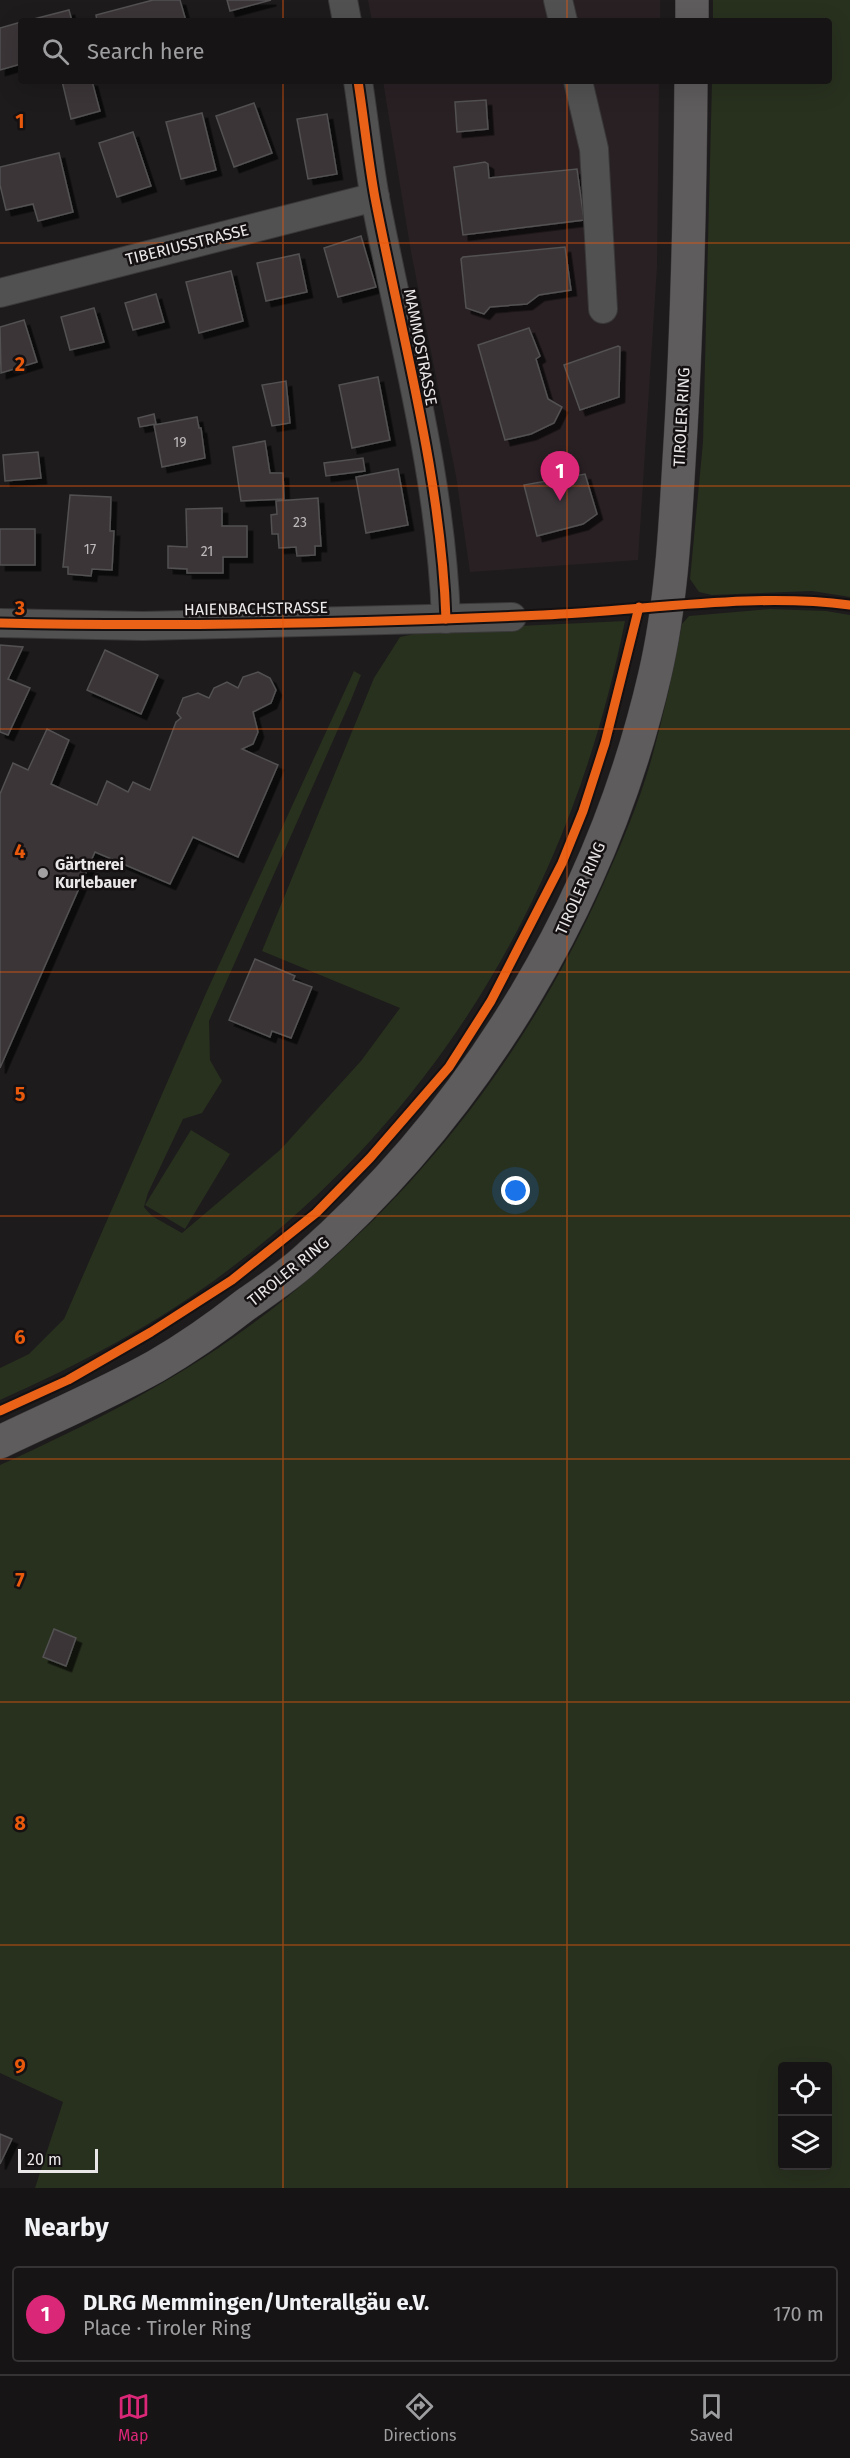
<!DOCTYPE html>
<html lang="en">
<head>
<meta charset="utf-8">
<style>
  body { margin:0; font-family:"Fira Sans",sans-serif; background:#1f1d1e; color:#f1f3f6 }
  .controls { position:absolute; right:18px; bottom:18px; display:grid; overflow:hidden; border-radius:6px; box-shadow:0 6px 24px #0002 }
  .controls button { width:54px; height:54px; display:grid; place-items:center; padding:0; border:0; border-bottom:2px solid #353334; background:#161415; color:#f1f3f6; font:30px sans-serif }
  .scale { position:absolute; left:18px; bottom:15px; width:80px; box-sizing:border-box; padding-left:6px; border:3px solid #eae7e8; border-top:0; font-size:16px; line-height:21px; white-space:nowrap; color:#eae7e8; -webkit-text-stroke:4px #151113; paint-order:stroke }
  .you { position:absolute; left:516px; top:1191px; width:21px; height:21px; margin:-15px; border:4px solid #fff; border-radius:50%; background:#1a73e8; box-shadow:0 0 0 9px #1a73e833 }
  .badge { display:grid; place-items:center; width:39px; height:39px; border-radius:50%; background:#db2777; color:#fff; font-size:20px; font-weight:700 }
  .pin { position:absolute; translate:-50% -50px; filter:drop-shadow(0 2px 3px #0008) }
  .pin::after { content:''; position:absolute; top:32px; width:21px; height:18px; background:inherit; clip-path:polygon(0 0,100% 0,50% 100%) }
  .list { margin:0; padding:0; list-style:none }
  h2 { display:flex; justify-content:space-between; align-items:center; height:78px; margin:0; padding:0 24px; font-size:26px }
  h2 small { font-size:20px; font-weight:400; color:#9e9ea0 }
  .list li { display:grid; grid-template-columns:39px 1fr auto; gap:18px; align-items:center; box-sizing:border-box; height:96px; margin:0 12px 12px; padding:0 12px; border:2px solid #353334; border-radius:6px }
  .list b { display:block; font-size:22px; white-space:nowrap }
  .list p { margin:0; font-size:20px; white-space:nowrap; color:#9e9ea0 }
  .list em { font-size:20px; font-style:normal; color:#9e9ea0 }
  .icon { flex:none; width:33px; height:33px; fill:none; stroke:currentColor; stroke-width:2; stroke-linecap:round; stroke-linejoin:round }
  .map { position:relative; flex:none; width:850px; height:2188px; overflow:hidden }
  .search { position:absolute; background:#161415; box-shadow:0 6px 24px #0002; left:18px; right:18px; top:18px; height:66px; display:flex; align-items:center; gap:15px; box-sizing:border-box; padding:0 21px; border-radius:6px; color:#9e9ea0; font-size:22px }
  .sheet { height:186px; background:#161415 }
  nav { display:flex; justify-content:space-around; align-items:center; box-sizing:border-box; height:84px; border-top:2px solid #353334; background:#161415; font-size:16px; color:#9e9ea0 }
  nav a { display:grid; justify-items:center; gap:3px }
  nav .on { color:#db2777 }
  .map>svg:first-child { display:block }
  .built { fill:#292024 }
  .green { fill:#28301e; fill-rule:evenodd }
  .building { fill:#3b3538; stroke:#525151; stroke-width:1.5; filter:url(#shadow) }
  .lines { fill:none; stroke-linecap:round; stroke-linejoin:round }
  .minor-casing { stroke:#3a3839; stroke-width:30 }
  .secondary-casing { stroke:#3a3839; stroke-width:34 }
  .minor { stroke:#515151; stroke-width:28 }
  .secondary { stroke:#5e5c5d; stroke-width:33 }
  .cycleway-casing { stroke:#151113; stroke-width:13 }
  .cycleway { stroke:#ea6118; stroke-width:9 }
  .grid { fill:none; stroke:#e8590c; stroke-width:1.5; stroke-opacity:0.55 }
  .poi-dot { fill:#a2a0a1; stroke:#151113; stroke-width:2 }
  .labels { text-anchor:middle; stroke-width:5; stroke-linejoin:round; paint-order:stroke }
  .number-label { font-size:14px; fill:#bebabc }
  .street-label { font-size:16px; fill:#eae7e8; stroke:#151113 }
  .poi-label { font-size:16px; font-weight:bold; fill:#eae7e8; stroke:#151113; text-anchor:start }
  .grid-label { font-size:20px; text-anchor:middle; font-weight:bold; fill:#e8590c; stroke:#151113; stroke-width:5; stroke-linejoin:round; paint-order:stroke }
</style>
</head>
<body>
<div class="map">
<svg width="850" height="2188" viewBox="0 0 850 2188">
  <defs>
    <filter id="shadow"><feDropShadow dx="5.5" dy="5.5" stdDeviation="0" flood-color="#0009"/></filter>
  </defs>
  <rect width="100%" height="100%" fill="#1d1b1c"/>
  <g class="built">
    <path d="M368,0H660V21H372Z"/>
    <path d="M383,81H659L657,267L638,560L470,572L456,476L411,252Z"/>
  </g>
  <g class="green">
    <path d="M713,0H850V597L812,591L712,595L699,592L690,579L703,442L712,81H829V21H713Z"/>
    <path d="M770,609L826,611L850,615V2188H35L63,2102L0,2073V1465C86,1426 172,1383 248,1327C404,1213 525,1061 603,885C622,843 640,800 652,757C664,713 674,669 682,624L689,616ZM782,2066H828V2166H782Z"/>
    <path d="M625,621C573,883 443,1109 227,1271C158,1323 79,1365 0,1400V1368L29,1354L64,1319L207,991L354,671L361,675L351,700L209,1021L210,1060L222,1081L202,1113L183,1119L148,1193L144,1207L152,1216L182,1233L280,1150L361,1061L400,1008L262,951L374,678L400,637L434,630Z"/>
    <path d="M191,1130L230,1154L185,1229L145,1205Z"/>
  </g>
  <g class="building">
    <path d="M153,0H180L186,21H97L96,15Z"/>
    <path d="M227,0H271L230,11Z"/>
    <path d="M69,10L72,21H26Z"/>
    <path d="M21,22V64L0,70V28Z"/>
    <path d="M62,81H92L100,111L71,119Z"/>
    <path d="M486,100L488,129L457,132L455,102Z"/>
    <path d="M254,103L272,153L234,167L216,116Z"/>
    <path d="M202,113L216,170L181,179L166,122Z"/>
    <path d="M327,114L337,174L308,179L297,119Z"/>
    <path d="M133,132L151,186L117,197L99,143Z"/>
    <path d="M59,153L73,212L38,221L33,204L6,210L0,185V167Z"/>
    <path d="M485,162L488,164L489,178L577,169L584,220L463,235L454,167Z"/>
    <path d="M361,236L376,287L338,297L324,248Z"/>
    <path d="M565,247L571,290L539,295L527,304L490,307L484,314L466,308L461,259L463,257Z"/>
    <path d="M299,254L307,292L266,301L257,263Z"/>
    <path d="M231,271L243,321L199,333L186,282Z"/>
    <path d="M156,294L164,322L133,330L125,303Z"/>
    <path d="M94,308L104,342L70,350L61,317Z"/>
    <path d="M24,320L37,362L1,373L0,327Z"/>
    <path d="M529,328L540,356L536,359L548,399L562,407L554,423L531,434L505,440L478,345Z"/>
    <path d="M618,346L620,347L619,397L580,410L564,365Z"/>
    <path d="M378,377L390,440L352,448L339,385Z"/>
    <path d="M286,381L290,423L272,426L262,385Z"/>
    <path d="M154,414L156,424L140,427L138,418Z"/>
    <path d="M197,417L199,428H201L205,458L162,467L154,425Z"/>
    <path d="M265,441L270,473H283L284,499L241,501L233,447Z"/>
    <path d="M38,452L41,478L5,481L3,455Z"/>
    <path d="M363,458L365,471L326,476L324,463Z"/>
    <path d="M398,469L408,525L366,533L356,477Z"/>
    <path d="M585,474L597,514L583,524L537,536L524,485Z"/>
    <path d="M70,495L111,497L110,531H114L112,570L92,569L91,576L68,574V567H63Z"/>
    <path d="M318,498L321,546H315V555L297,556L296,547L279,548L278,534H272L271,515L277,514L276,501Z"/>
    <path d="M222,508V526H247V557H223V573H187V569L168,568V546L187,547L186,509Z"/>
    <rect x="0" y="529" width="35" height="36"/>
    <path d="M0,645L23,647L8,679L30,688L8,735L0,732Z"/>
    <path d="M105,650L158,675L141,714L87,690Z"/>
    <path d="M258,672L270,678L276,690L271,703L253,712L258,732L253,744L242,749L278,765L238,857L193,837L170,884L95,852L0,1068V794L13,763L28,770L47,729L69,740L51,784L97,805L107,781L128,792L133,782L150,790L176,722L181,718L177,713L183,698L198,693L209,698L214,688L227,682L238,688L243,677Z"/>
    <path d="M255,959L295,976L293,980L312,987L291,1038L272,1031L270,1037L229,1020Z"/>
    <path d="M54,1629L76,1638L66,1666L43,1657Z"/>
    <path d="M0,2134L12,2139L0,2164Z"/>
  </g>
  <g class="lines">
    <g class="minor-casing">
      <g id="minor">
        <path d="M343,0L347,21"/>
        <path d="M558,0L563,21"/>
        <path d="M358,81C364,120 368,159 375,198C402,338 441,476 446,619"/>
        <path d="M578,81L594,149L603,309"/>
        <path d="M0,293L375,197"/>
        <path d="M0,623L143,626L512,617"/>
      </g>
    </g>
    <g class="secondary-casing">
      <g id="secondary">
        <path d="M692,21V0"/>
        <path d="M0,1442C52,1417 106,1394 156,1366C187,1348 217,1327 245,1305C265,1291 286,1277 304,1261C478,1108 603,900 655,674C671,605 675,532 679,461C687,335 690,208 691,81"/>
      </g>
    </g>
    <use href="#minor" class="minor"/>
    <use href="#secondary" class="secondary"/>
    <g class="cycleway-casing">
      <g id="cycleway">
        <path d="M358,81C364,120 368,159 375,198C402,338 441,476 446,619"/>
        <path d="M0,623C181,627 362,623 543,615C643,611 751,592 850,605"/>
        <path d="M0,1411L68,1380L151,1332L232,1280L316,1213L370,1158L449,1067L491,1001L562,863L583,811L605,743L639,607"/>
      </g>
    </g>
    <use href="#cycleway" class="cycleway"/>
  </g>
  <path class="grid" d="M283,0V21M567,0V21M283,81V2188M567,81V2188M0,243H850M0,486H850M0,729H850M0,972H850M0,1216H850M0,1459H850M0,1702H850M0,1945H850"/>
  <circle class="poi-dot" cx="43" cy="873" r="6"/>
  <g class="labels">
    <g class="number-label">
      <text x="180" y="447">19</text>
      <text x="300" y="527">23</text>
      <text x="90" y="554">17</text>
      <text x="207" y="556">21</text>
    </g>
    <g class="street-label">
      <text transform="translate(187 244) rotate(-14)" y="6">TIBERIUSSTRASSE</text>
      <text transform="translate(421 347) rotate(79)" y="6">MAMMOSTRASSE</text>
      <text transform="translate(681 417) rotate(-87)" y="6">TIROLER RING</text>
      <text transform="translate(256 608) rotate(-1)" y="6">HAIENBACHSTRASSE</text>
      <text transform="translate(580 888) rotate(-66)" y="6">TIROLER RING</text>
      <text transform="translate(288 1271) rotate(-39)" y="6">TIROLER RING</text>
    </g>
    <g class="poi-label">
      <text x="55" y="870">Gärtnerei<tspan x="55" dy="18">Kurlebauer</tspan></text>
    </g>
  </g>
  <g class="grid-label">
    <text x="20" y="128">1</text>
    <text x="20" y="371">2</text>
    <text x="20" y="615">3</text>
    <text x="20" y="858">4</text>
    <text x="20" y="1101">5</text>
    <text x="20" y="1344">6</text>
    <text x="20" y="1587">7</text>
    <text x="20" y="1830">8</text>
    <text x="20" y="2073">9</text>
  </g>
</svg>
<div class="controls">
<button><svg class="icon" aria-label="locate" viewBox="0 0 24 24"><circle cx="12" cy="12" r="6"/><path d="M12 2v4M12 18v4M2 12h4M18 12h4"/></svg></button>
<button><svg class="icon" aria-label="layers" viewBox="0 0 24 24"><path d="M12 4l9 5-9 5-9-5zM3 14l9 5 9-5"/></svg></button>
</div>
<div class="scale">20 m</div>
<div class="you"></div>
<div class="pin badge" style="left:560px;top:501px">1</div>
<div class="search"><svg class="icon" aria-label="search" viewBox="0 0 24 24"><circle cx="10" cy="10" r="6"/><path d="M15 15l6 6"/></svg>Search here</div>
</div>
<section class="sheet">
<h2>Nearby<small></small></h2>
<ul class="list">
<li><span class="badge">1</span><div><b>DLRG Memmingen/Unterallgäu e.V.</b><p>Place · Tiroler Ring</p></div><em>170 m</em></li>
</ul>
</section>
<nav>
<a class="on"><svg class="icon" aria-label="map" viewBox="0 0 24 24"><path d="M3 6l6-2 6 2 6-2v14l-6 2-6-2-6 2zM9 4v14M15 6v14"/></svg>Map</a>
<a><svg class="icon" aria-label="directions" viewBox="0 0 24 24"><path d="M12 3l9 9-9 9-9-9zM9 14v-3h6M13 9l2 2-2 2"/></svg>Directions</a>
<a><svg class="icon" aria-label="saved" viewBox="0 0 24 24"><path d="M7 4h10v16l-5-4-5 4z"/></svg>Saved</a>
</nav>
</body>
</html>
